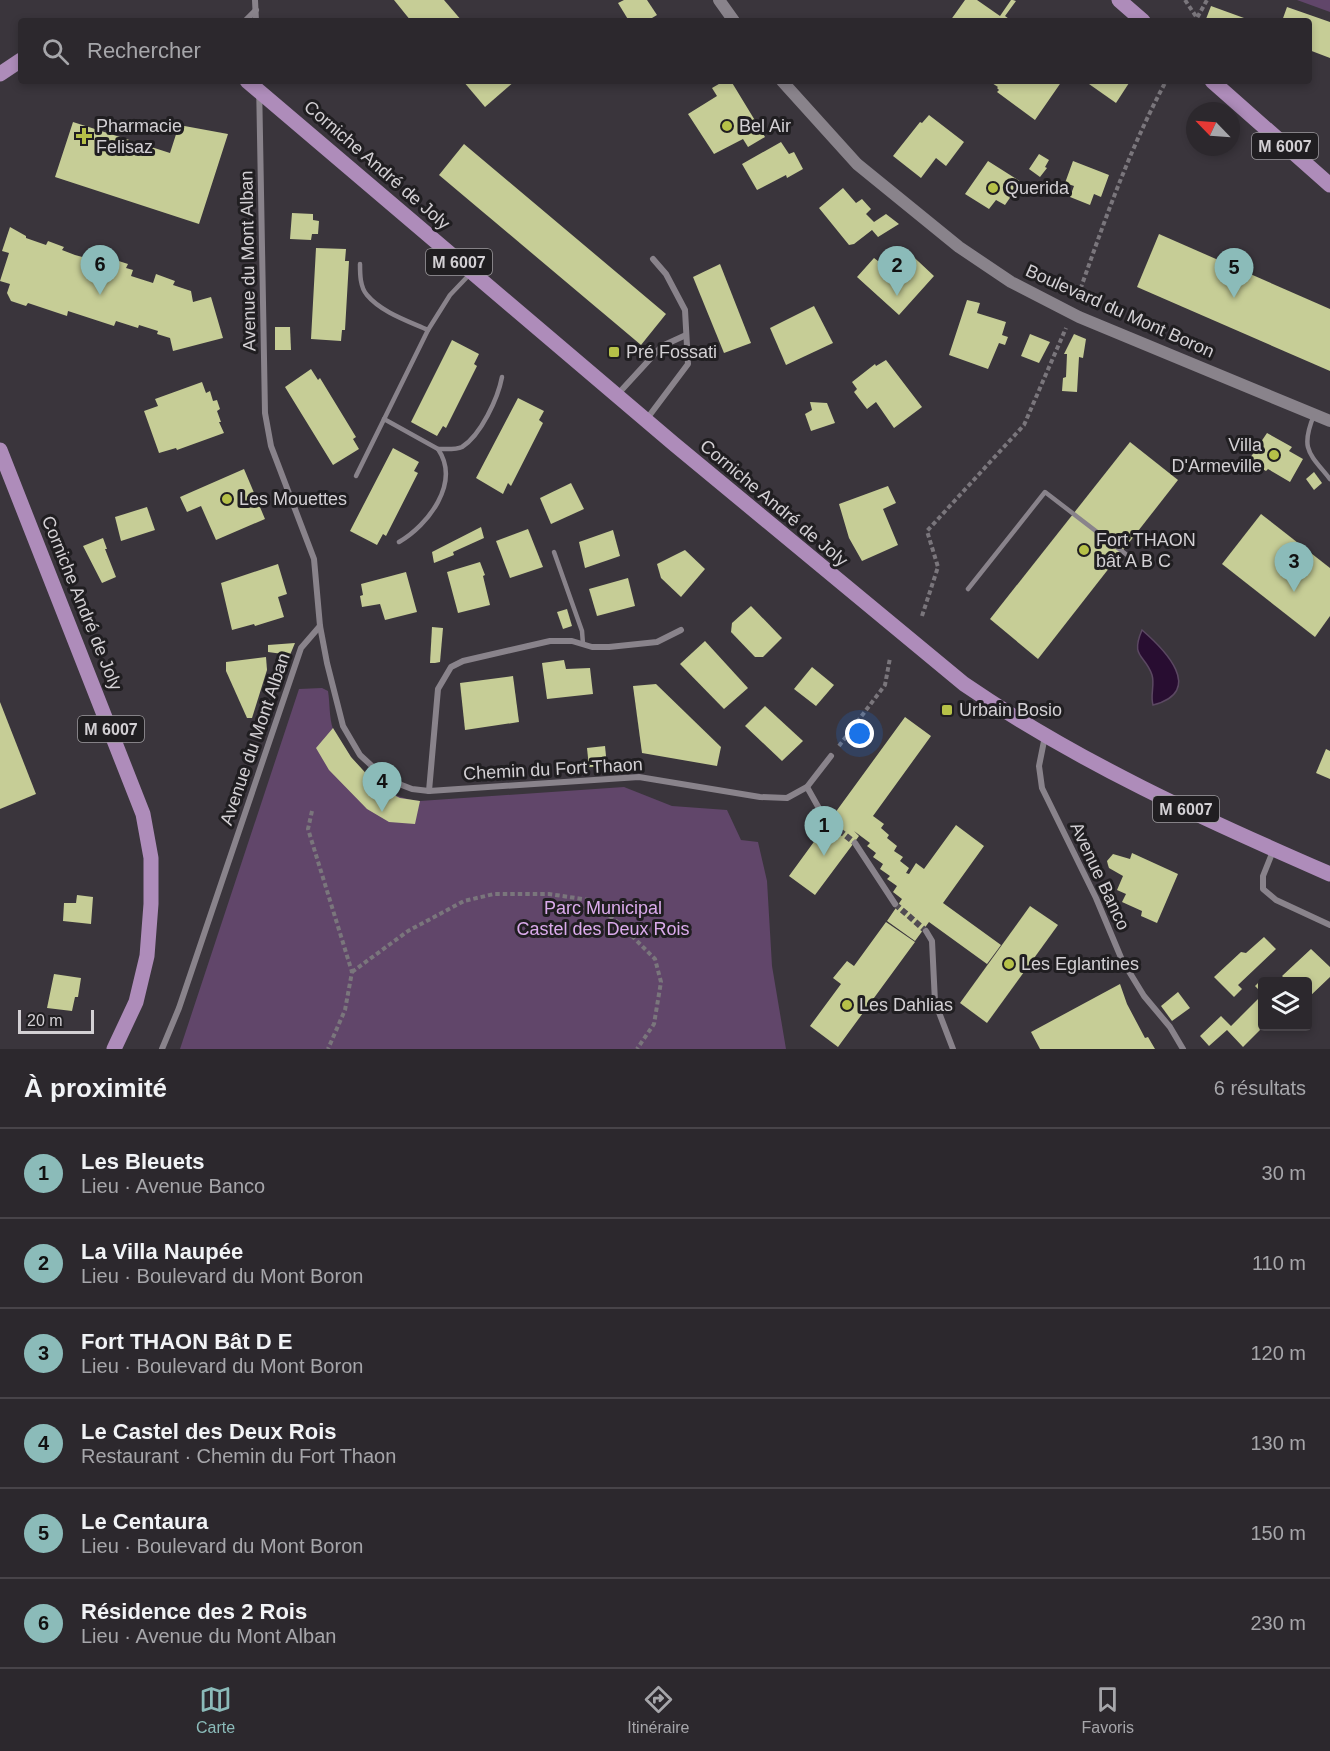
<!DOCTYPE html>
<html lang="fr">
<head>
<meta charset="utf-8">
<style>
  body { margin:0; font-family:Helvetica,sans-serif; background:#343035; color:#f1f3f6 }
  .controls { position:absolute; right:18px; bottom:18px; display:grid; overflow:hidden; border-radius:6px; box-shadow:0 3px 9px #0003 }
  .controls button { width:54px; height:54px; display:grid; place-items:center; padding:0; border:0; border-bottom:2px solid #484449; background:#2c282d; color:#f1f3f6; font:30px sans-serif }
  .compass { position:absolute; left:1186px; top:102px; width:54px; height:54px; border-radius:50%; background:#2c282d; box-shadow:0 3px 9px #0003; rotate:295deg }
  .scale { position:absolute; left:18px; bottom:15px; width:76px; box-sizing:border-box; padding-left:6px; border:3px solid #d3d0d4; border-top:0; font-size:16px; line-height:21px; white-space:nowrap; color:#d3d0d4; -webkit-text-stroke:4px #201e21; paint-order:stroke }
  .you { position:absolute; left:860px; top:734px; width:21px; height:21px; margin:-15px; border:4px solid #fff; border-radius:50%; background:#1a73e8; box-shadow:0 0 0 9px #1a73e833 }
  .badge { display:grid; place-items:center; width:39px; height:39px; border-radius:50%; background:#8bbbb9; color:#111; font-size:20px; font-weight:700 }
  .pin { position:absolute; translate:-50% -50px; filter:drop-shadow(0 2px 3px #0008) }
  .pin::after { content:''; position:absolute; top:32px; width:21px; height:18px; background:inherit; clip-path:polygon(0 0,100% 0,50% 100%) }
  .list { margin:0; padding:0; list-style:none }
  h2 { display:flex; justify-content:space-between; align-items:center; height:78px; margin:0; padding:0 24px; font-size:26px }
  h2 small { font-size:20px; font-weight:400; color:#a6a6aa }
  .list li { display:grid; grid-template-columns:39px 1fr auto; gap:18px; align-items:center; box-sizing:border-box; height:90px; padding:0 24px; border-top:2px solid #484449 }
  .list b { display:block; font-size:22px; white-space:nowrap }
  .list p { margin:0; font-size:20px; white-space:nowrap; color:#a6a6aa }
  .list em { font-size:20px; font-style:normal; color:#a6a6aa }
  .icon { flex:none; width:33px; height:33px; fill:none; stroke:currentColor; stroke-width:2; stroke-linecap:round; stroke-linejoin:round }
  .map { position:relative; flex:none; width:1330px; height:1049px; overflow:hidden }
  .search { position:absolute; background:#2c282d; box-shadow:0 3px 9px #0003; left:18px; right:18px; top:18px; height:66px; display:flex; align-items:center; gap:15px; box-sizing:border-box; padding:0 21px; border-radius:6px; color:#a6a6aa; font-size:22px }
  .sheet { height:618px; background:#2c282d }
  nav { display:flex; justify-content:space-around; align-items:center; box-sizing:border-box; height:84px; border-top:2px solid #484449; background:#2c282d; font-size:16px; color:#a6a6aa }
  nav a { display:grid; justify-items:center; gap:3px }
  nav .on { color:#8bbbb9 }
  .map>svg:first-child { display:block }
  .green { fill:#61466a }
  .water { fill:#280d31; stroke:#5b4862; stroke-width:1.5 }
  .building { fill:#c6cd96 }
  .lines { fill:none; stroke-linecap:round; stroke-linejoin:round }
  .street-tunnel { stroke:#514c53; stroke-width:6; stroke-dasharray:6 3; stroke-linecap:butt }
  .path { stroke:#7a767c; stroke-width:4; stroke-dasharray:4.5 3; stroke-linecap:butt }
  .lane { stroke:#89838b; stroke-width:4.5 }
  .street { stroke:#89838b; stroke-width:6 }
  .secondary { stroke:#89838b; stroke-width:12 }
  .primary { stroke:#ae8cba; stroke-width:15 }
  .poi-dot { fill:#b6c148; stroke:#201e21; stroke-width:2 }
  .labels { text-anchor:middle; stroke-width:6; stroke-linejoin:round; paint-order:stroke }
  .shield { fill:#201e21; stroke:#9d9b9e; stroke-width:1.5 }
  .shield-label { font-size:16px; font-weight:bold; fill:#d3d0d4 }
  .poi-label { font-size:18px; fill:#d3d0d4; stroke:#201e21; text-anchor:start }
  .street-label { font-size:18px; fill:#d3d0d4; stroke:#201e21 }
  .park-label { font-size:18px; fill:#dbabec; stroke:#201e21 }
</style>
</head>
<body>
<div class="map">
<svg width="1330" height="1049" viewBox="0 0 1330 1049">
  <rect width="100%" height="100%" fill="#3a353c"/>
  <g class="green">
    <path d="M1297,0H1330V12Z"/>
    <path d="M322,688L328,691C330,703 329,718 333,729C335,734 340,740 343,745C361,774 385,798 420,801L624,787L672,806L727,810L741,840L758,842L767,881L772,966L786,1049H180L299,689Z"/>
  </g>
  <path class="water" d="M1142,630C1164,649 1206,691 1153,705C1150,695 1155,685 1152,675C1145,654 1130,658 1142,630Z"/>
  <g class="building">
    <path d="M394,0H444L462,21H411Z"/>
    <path d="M624,0H647L657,15L647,21H629L618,3Z"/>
    <path d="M965,0H977L1000,16L1011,0H1013L1016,1L1005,16L1012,21H950Z"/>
    <path d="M1211,6L1244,18L1242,21H1210L1206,19Z"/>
    <path d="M1287,7L1330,22V58L1309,50V21H1282Z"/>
    <path d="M463,81H515L485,107Z"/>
    <path d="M724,81H731L765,137L748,147L743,139L714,154L688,114L717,96L712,88Z"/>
    <path d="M989,81H1062L1035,120L997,92L999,90L997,88L998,87Z"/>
    <path d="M1091,81H1126L1129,83L1116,103L1089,84Z"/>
    <path d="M929,115L964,142L946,166L936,158L921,178L893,156L920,122L922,123Z"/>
    <path d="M73,122L170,153L179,125L228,134L199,224L55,177Z"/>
    <path d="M781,142L789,154L794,152L803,169L787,178L786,175L757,190L742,164Z"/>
    <path d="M464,144L666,314L641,345L439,175Z"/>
    <path d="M1039,154L1049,160L1045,167L1047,168L1040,177L1029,169Z"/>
    <path d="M988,161L1021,182L1005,205L996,200L989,209L965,194Z"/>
    <path d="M1073,161L1109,175L1101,197L1094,194L1090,205L1070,197L1074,186L1065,183Z"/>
    <path d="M843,188L856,203L862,199L871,209L866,214L874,222L886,214L899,224L878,237L872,230L854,244L849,245L819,208Z"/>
    <path d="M292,213L313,214V220L319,221L318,234H312L311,240L290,239Z"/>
    <path d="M10,227L26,236V238L46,245L48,241L64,247L62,250L75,255L86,258L87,255L98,259L100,255L128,264L126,268L133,270L131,276L153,283L156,274L175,281L173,285L191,291L193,302L211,297L223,338L173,351L170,338L157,334L158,331L139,325L138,328L116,321L114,326L68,311L67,316L28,303L26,306L11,301L7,293L10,284L0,281L9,253L2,251Z"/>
    <path d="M1159,234L1330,309V371L1137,287Z"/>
    <path d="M903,247L934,276L899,315L857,277L874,258L886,267Z"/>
    <path d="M316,248L346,249L345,261H349L345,330H342L341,341L311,339Z"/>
    <path d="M720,264L751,343L724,353L693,277Z"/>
    <path d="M967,300L980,303L977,313L1006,322L1002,335L1008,337L1005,345L999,343L988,369L949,355Z"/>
    <path d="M814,306L833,343L786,365L770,328Z"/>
    <path d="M275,327H290L291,350H275Z"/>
    <path d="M1030,334L1050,342L1039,363L1021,356Z"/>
    <path d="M1074,334L1086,339L1083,358L1079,357L1077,392L1062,391L1063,378L1066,377L1067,354H1064Z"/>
    <path d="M452,340L479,354L474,364L477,366L446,428L443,426L437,436L411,422Z"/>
    <path d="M886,360L922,407L894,428L876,402L867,409L854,392L857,389L852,382L875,364L876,366Z"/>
    <path d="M311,369L318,380L320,378L356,437L353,439L359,449L333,465L285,387Z"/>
    <path d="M202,382L206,393L210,391L213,401L217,400L220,409L217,411L221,422H219L224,433L177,450L176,448L159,453L144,411L158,406L155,399Z"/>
    <path d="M518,398L544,411L539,420L543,423L511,486L508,483L503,494L476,478Z"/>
    <path d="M810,402L827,403L835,423L811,431L805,414L812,410Z"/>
    <path d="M1267,433L1292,447L1289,451L1303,459L1290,482L1268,469L1266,471L1248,461Z"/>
    <path d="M1130,442L1178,480L1038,659L990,619Z"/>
    <path d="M393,448L419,462L414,471L418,473L386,536L383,534L377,545L350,531Z"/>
    <path d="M244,469L265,519L216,540L201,506L187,512L180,497Z"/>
    <path d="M1314,472L1322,483L1314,490L1306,479Z"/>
    <path d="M571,483L584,509L551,524L540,498Z"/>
    <path d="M888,486L896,503L883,509L898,545L862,561L849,538L839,504Z"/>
    <path d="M147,507L155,530L121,541L115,517Z"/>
    <path d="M1261,514L1330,568V616L1315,637L1222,564Z"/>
    <path d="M481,527L484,538L453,552L454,555L434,563L432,552Z"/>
    <path d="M528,529L543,567L510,578L496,541Z"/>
    <path d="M613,530L620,556L585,568L579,542Z"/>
    <path d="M103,538L107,549H105L116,577L102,583L83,546Z"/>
    <path d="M685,550L705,569L681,597L661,578L657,564Z"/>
    <path d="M480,562L485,575L483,576L490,605L458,613L447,572Z"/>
    <path d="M278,564L287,594L278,597L284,617L255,626L254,624L232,630L221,583Z"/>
    <path d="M406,572L417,612L385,620L380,604L362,607L360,596L363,595L361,584Z"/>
    <path d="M628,578L635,606L597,616L589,589Z"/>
    <path d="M751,606L782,638L763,657H755L731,632L732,623Z"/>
    <path d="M567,609L572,626L563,629L557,612Z"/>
    <path d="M432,627L443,628L440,662L435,663H430Z"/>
    <path d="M705,641L748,688L724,709L680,664Z"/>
    <path d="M295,643L290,655L268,652V645Z"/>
    <path d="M266,657L267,670L252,718H247L226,671V662Z"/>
    <path d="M564,660L566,669L590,668L593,694L547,699L542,663Z"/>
    <path d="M812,667L834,685L816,706L794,689Z"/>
    <path d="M513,676L519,722L465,730L460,683Z"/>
    <path d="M656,684L721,747L717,766L642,753L633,686Z"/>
    <path d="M0,702L36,794L0,809Z"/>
    <path d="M765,706L803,741L782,761L745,726Z"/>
    <path d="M905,717L931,736L873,816L884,824L881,828L889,835L887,838L897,846L894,851L903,857L900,861L909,868L906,873L909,874L916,863L924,869L956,825L984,846L943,903L1001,945L987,964L929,922L915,941L887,921L902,899L893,892L897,886L887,879L890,876L880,869L883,864L873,857L876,853L867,846L870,843L854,831L859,836L815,895L789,876Z"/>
    <path d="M333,728L351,757L373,781L384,790L400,798L420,801L415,824L389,822L367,809L329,770L316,748Z"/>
    <path d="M605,746L607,766L589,767L587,748Z"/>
    <path d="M1326,749L1330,751V779L1316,773Z"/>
    <path d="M1132,853L1178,874L1157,923L1141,916L1142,911L1122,902L1126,894L1117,890L1123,876L1109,868L1108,865L1107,861L1113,854L1130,859Z"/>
    <path d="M77,895L93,897L91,924L63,921L64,903H76Z"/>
    <path d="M1030,906L1058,925L987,1023L960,1003Z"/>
    <path d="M886,922L915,942L838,1047L810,1026L841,984L833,978L847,961L854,966Z"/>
    <path d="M1264,937L1276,949L1238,985L1242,989L1234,997L1214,977L1241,952L1246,953Z"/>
    <path d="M1311,949L1330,967V977L1308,998V981H1287L1282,976Z"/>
    <path d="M54,974L81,978L78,997H75L72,1011L47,1008Z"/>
    <path d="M1262,979L1265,981H1262V993L1255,986Z"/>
    <path d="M1120,984L1127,1004L1145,1038L1148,1037L1155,1049H1040L1031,1032Z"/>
    <path d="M1178,992L1190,1008L1172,1021L1161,1006Z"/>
    <path d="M1262,995V1028L1243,1047L1227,1030L1209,1046L1200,1036L1221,1016L1231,1026Z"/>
  </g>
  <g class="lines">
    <g class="street-tunnel">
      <path d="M825,819L855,843"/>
      <path d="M895,904L926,931"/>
    </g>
    <g class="path">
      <path d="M1185,0L1197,18L1207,0"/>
      <path d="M1078,296C1104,222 1129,150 1166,81"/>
      <path d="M922,616L938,567L927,531L1024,425L1066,328"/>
      <path d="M839,746L885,685L890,658"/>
      <path d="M312,811L308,829L352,972L345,1010L328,1049"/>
      <path d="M352,972L408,931L464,901L494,894H549L589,900L620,924L655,959L661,982L654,1024L637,1049"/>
    </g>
    <g class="lane">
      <path d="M360,264C360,274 360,287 367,295C381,312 408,321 428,330"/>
      <path d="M1314,415C1300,449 1309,453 1330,479"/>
      <path d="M384,419L438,449C461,483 428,525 399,542"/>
      <path d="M438,449C445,449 456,450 462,447C481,435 498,398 502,377"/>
      <path d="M356,476L428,330L450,295L469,275"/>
      <path d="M554,552L582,631L583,644"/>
      <path d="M968,589L1045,492L1127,555"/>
    </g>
    <g class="street">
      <path d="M255,0L256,21"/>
      <path d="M245,21L256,10"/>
      <path d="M259,81L265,413L271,446L314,559L320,626L327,663L343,726L360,755L386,779L412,789L429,791L639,777L760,797L787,798L807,787L831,756"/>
      <path d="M617,395L662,346L686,335"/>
      <path d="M646,420L688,364L685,310L666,274L653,259"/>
      <path d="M1045,736L1039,766L1042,788L1096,898L1122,960L1144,996L1170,1027L1183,1049"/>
      <path d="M807,787L825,819"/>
      <path d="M429,791L438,689L451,667L463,661L550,641H572L592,647H609L657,642L681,630"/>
      <path d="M855,843L895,904"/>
      <path d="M1273,851L1263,876V889L1276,900L1330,925"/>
      <path d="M926,931L932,941L935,1002L953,1049"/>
      <path d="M162,1049L179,1008L301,648L320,626"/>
    </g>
    <g class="secondary">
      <path d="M719,0L734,21"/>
      <path d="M782,81L857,164L959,247L1011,282L1079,317L1330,421"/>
    </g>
    <g class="primary">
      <path d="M1119,0L1143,21"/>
      <path d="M0,74L21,60"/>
      <path d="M247,81L674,444L964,684C1078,762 1203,819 1330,874"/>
      <path d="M1212,81L1330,185"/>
      <path d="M0,450L143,814L151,858V904L147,956L136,1002L114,1049"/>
    </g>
  </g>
  <g class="poi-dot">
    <circle cx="727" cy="126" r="6"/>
    <path d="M81 127h6v6h6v6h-6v6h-6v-6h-6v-6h6z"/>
    <circle cx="993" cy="188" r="6"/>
    <rect x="608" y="346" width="12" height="12" rx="3"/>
    <circle cx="1274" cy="455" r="6"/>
    <circle cx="227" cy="499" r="6"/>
    <circle cx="1084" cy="550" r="6"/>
    <rect x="941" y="704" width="12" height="12" rx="3"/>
    <circle cx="1009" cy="964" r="6"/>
    <circle cx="847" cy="1005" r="6"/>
  </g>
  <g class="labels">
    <g class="shield">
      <rect x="1252" y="133" width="66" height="26" rx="4.5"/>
      <rect x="426" y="249" width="66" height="26" rx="4.5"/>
      <rect x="78" y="716" width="66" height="26" rx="4.5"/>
      <rect x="1153" y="796" width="66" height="26" rx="4.5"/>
    </g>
    <g class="shield-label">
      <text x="1285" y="152">M 6007</text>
      <text x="459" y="268">M 6007</text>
      <text x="111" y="735">M 6007</text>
      <text x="1186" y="815">M 6007</text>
    </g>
    <g class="poi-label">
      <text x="96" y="132">Pharmacie<tspan x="96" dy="21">Felisaz</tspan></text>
      <text x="739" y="132">Bel Air</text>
      <text x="1005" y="194">Querida</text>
      <text x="626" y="358">Pré Fossati</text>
      <text x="1262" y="451" text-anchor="end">Villa<tspan x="1262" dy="21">D'Armeville</tspan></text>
      <text x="239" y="505">Les Mouettes</text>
      <text x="1096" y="546">Fort THAON<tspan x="1096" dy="21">bât A B C</tspan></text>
      <text x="959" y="716">Urbain Bosio</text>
      <text x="1021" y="970">Les Eglantines</text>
      <text x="859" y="1011">Les Dahlias</text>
    </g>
    <g class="street-label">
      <text transform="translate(377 165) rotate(41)" y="6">Corniche André de Joly</text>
      <text transform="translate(248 261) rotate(-91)" y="6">Avenue du Mont Alban</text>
      <text transform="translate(1120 311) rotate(24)" y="6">Boulevard du Mont Boron</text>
      <text transform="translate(774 503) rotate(40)" y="6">Corniche André de Joly</text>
      <text transform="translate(82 603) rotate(68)" y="6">Corniche André de Joly</text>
      <text transform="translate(255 739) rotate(-71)" y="6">Avenue du Mont Alban</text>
      <text transform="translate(553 769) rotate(-3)" y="6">Chemin du Fort Thaon</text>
      <text transform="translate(1100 876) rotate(65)" y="6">Avenue Banco</text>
    </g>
    <g class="park-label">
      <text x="603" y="914">Parc Municipal<tspan x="603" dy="21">Castel des Deux Rois</tspan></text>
    </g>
  </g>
</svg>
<div class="controls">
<button><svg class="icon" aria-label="layers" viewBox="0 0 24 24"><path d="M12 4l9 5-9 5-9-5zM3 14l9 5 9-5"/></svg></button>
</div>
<svg class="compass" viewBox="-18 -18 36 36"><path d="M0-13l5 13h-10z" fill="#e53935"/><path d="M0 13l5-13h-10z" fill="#a6a6aa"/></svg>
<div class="scale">20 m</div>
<div class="you"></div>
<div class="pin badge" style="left:824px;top:856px">1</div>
<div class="pin badge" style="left:897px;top:296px">2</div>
<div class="pin badge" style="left:1294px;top:592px">3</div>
<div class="pin badge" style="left:382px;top:812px">4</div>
<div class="pin badge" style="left:1234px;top:298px">5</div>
<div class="pin badge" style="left:100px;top:295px">6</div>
<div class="search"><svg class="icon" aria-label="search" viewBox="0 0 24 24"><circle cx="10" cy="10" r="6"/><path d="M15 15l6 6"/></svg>Rechercher</div>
</div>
<section class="sheet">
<h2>À proximité<small>6 résultats</small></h2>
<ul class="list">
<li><span class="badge">1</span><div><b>Les Bleuets</b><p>Lieu · Avenue Banco</p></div><em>30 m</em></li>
<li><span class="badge">2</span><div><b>La Villa Naupée</b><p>Lieu · Boulevard du Mont Boron</p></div><em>110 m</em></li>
<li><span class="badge">3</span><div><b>Fort THAON Bât D E</b><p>Lieu · Boulevard du Mont Boron</p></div><em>120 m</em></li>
<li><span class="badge">4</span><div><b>Le Castel des Deux Rois</b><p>Restaurant · Chemin du Fort Thaon</p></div><em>130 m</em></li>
<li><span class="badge">5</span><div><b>Le Centaura</b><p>Lieu · Boulevard du Mont Boron</p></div><em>150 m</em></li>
<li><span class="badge">6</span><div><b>Résidence des 2 Rois</b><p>Lieu · Avenue du Mont Alban</p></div><em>230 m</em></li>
</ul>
</section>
<nav>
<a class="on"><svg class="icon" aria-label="map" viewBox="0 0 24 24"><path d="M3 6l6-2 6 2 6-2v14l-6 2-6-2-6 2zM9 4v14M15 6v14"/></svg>Carte</a>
<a><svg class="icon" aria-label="directions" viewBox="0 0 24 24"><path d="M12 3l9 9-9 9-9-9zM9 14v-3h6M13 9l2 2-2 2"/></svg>Itinéraire</a>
<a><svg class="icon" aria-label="saved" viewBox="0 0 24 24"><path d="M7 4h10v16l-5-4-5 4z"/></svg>Favoris</a>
</nav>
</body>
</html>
